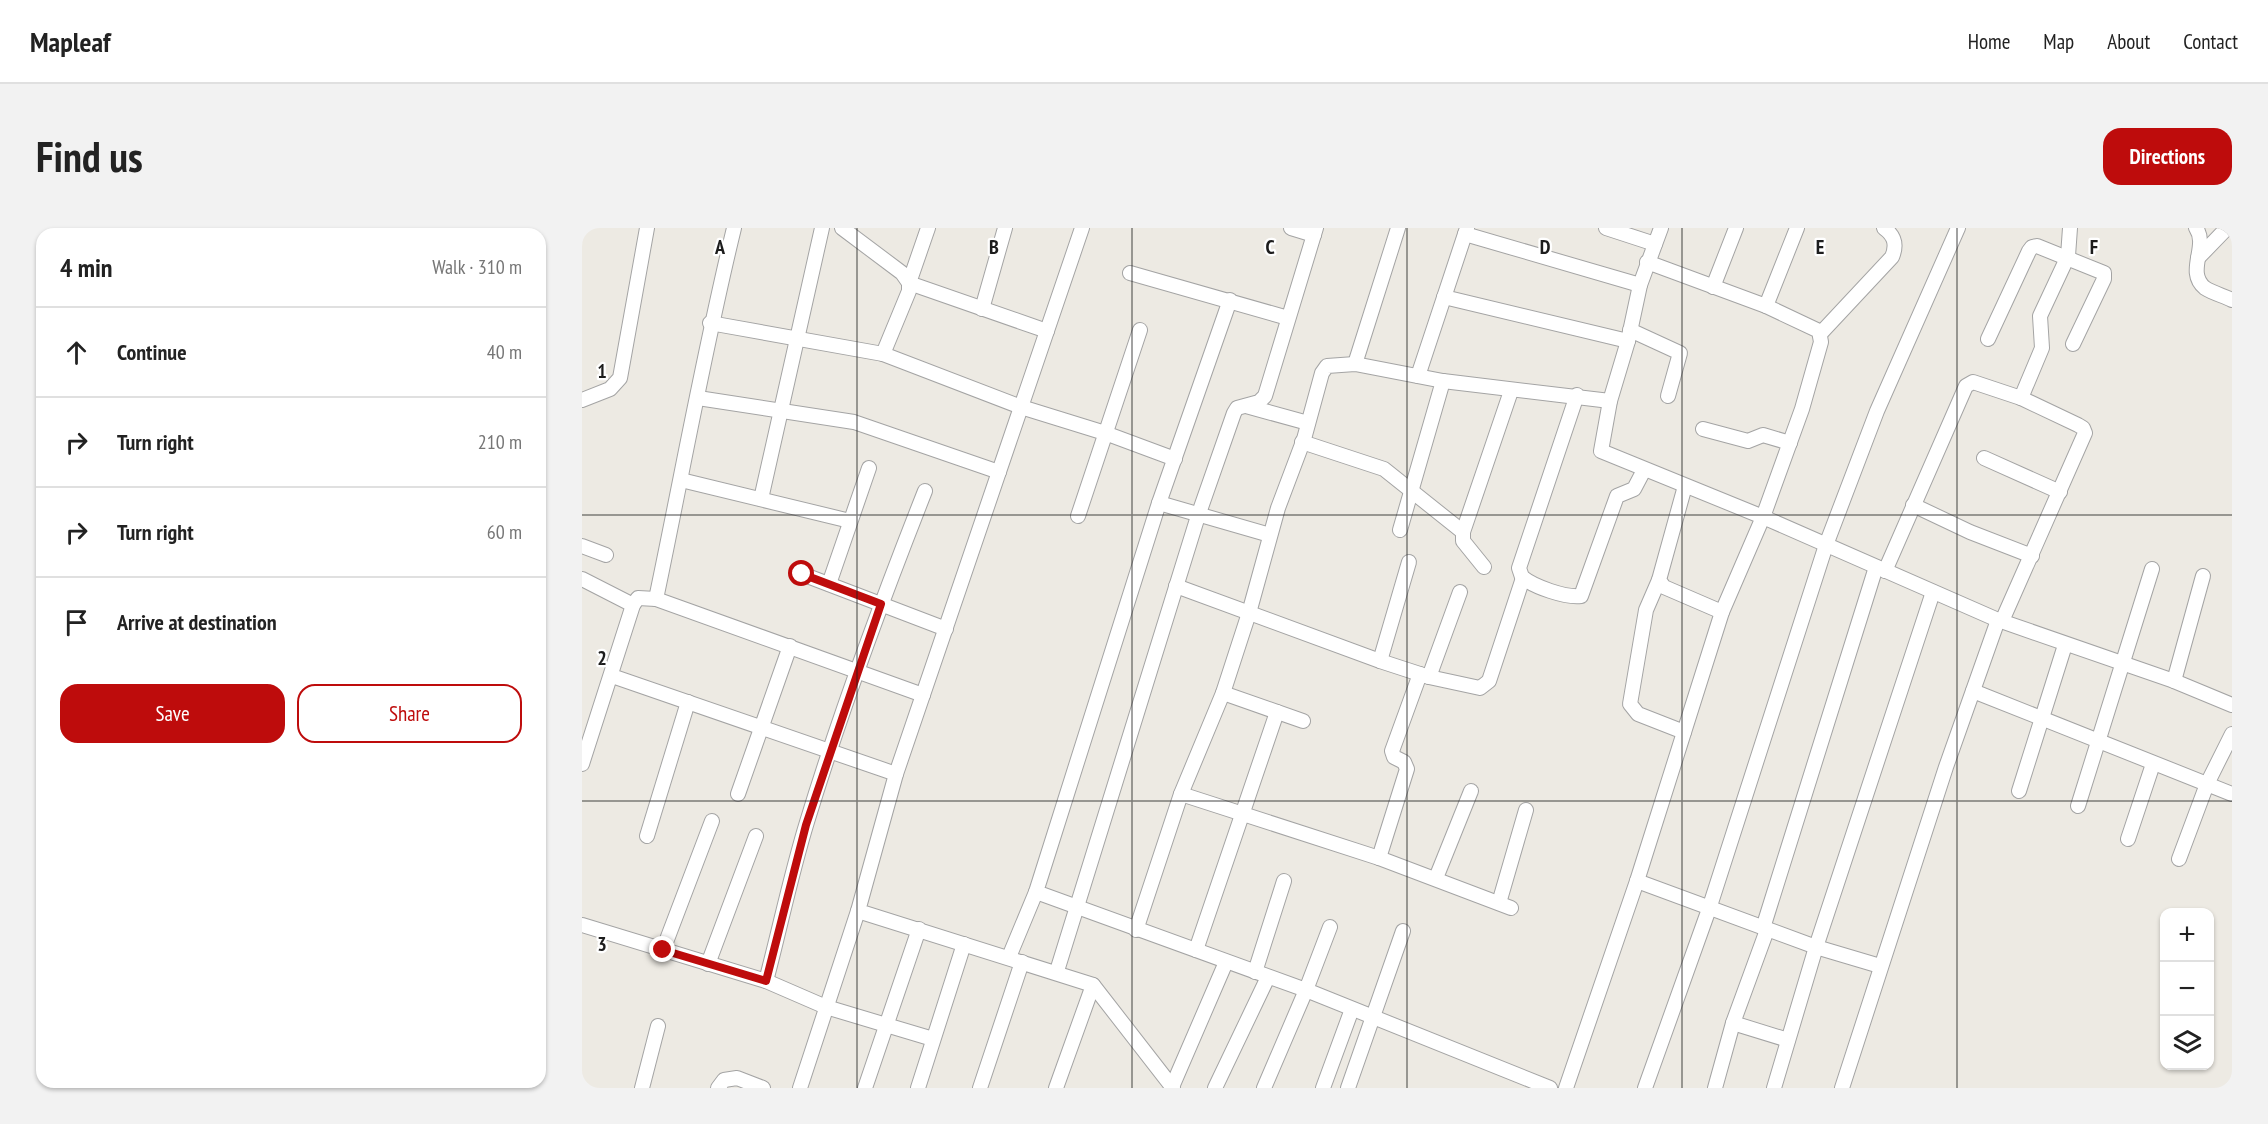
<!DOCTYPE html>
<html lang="en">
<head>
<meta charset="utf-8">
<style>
  body { margin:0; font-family:"PT Sans Narrow",sans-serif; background:#f2f2f2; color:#222 }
  .controls { position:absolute; right:18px; bottom:18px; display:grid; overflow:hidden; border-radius:12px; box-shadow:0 2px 4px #0004 }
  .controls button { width:54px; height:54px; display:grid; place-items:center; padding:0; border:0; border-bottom:2px solid #e0e0e0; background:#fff; color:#222; font:30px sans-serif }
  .stop { position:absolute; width:18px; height:18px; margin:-14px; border:4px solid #be0c0c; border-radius:50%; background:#fff }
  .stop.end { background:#be0c0c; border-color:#fff; box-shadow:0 2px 6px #0008 }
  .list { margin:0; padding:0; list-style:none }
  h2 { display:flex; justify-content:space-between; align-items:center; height:78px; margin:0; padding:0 24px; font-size:26px }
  h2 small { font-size:20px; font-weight:400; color:#767676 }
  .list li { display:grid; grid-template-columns:39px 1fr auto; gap:18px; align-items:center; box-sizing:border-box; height:90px; padding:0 24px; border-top:2px solid #e0e0e0 }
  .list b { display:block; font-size:22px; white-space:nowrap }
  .list em { font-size:20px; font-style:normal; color:#767676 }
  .actions { display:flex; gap:12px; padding:18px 24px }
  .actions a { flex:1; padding:14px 0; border:2px solid #be0c0c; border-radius:18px; text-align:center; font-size:21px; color:#be0c0c }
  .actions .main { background:#be0c0c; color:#fff }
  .icon { flex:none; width:33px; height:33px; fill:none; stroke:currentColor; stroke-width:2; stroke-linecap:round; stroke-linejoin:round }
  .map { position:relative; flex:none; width:1650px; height:860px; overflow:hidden; border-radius:18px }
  header { display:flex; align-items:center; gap:36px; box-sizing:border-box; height:84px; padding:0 30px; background:#fff; border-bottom:2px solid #e0e0e0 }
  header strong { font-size:28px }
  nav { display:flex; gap:33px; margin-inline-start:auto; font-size:21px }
  .intro { display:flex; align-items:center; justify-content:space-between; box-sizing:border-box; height:144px; padding:0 36px }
  h1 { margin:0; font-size:42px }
  .button { padding:15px 27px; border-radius:18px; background:#be0c0c; color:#fff; font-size:21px; font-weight:700 }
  main { display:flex; gap:36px; padding:0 36px }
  aside { flex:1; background:#fff; border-radius:18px; box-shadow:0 2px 4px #0004 }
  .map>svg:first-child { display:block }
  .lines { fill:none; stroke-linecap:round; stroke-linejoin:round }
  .street-casing { stroke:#a4a4a4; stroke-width:16 }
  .street { stroke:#fff; stroke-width:14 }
  .route { stroke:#be0c0c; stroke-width:8 }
  .grid { fill:none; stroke:#1d1d1d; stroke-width:1.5; stroke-opacity:0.55 }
  .grid-label { font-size:20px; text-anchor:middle; font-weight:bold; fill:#1d1d1d; stroke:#fff; stroke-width:4.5; stroke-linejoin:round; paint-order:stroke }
</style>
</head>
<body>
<header>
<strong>Mapleaf</strong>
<nav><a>Home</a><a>Map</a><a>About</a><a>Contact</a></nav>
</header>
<div class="intro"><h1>Find us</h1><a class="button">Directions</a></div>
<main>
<aside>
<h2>4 min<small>Walk · 310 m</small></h2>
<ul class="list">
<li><svg class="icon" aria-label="ahead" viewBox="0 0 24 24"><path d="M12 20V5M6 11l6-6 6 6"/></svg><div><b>Continue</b></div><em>40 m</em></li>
<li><svg class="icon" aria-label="right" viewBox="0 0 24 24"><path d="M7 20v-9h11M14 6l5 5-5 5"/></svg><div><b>Turn right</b></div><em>210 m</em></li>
<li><svg class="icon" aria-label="right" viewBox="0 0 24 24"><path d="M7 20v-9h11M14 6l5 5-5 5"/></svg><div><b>Turn right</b></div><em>60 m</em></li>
<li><svg class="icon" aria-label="arrive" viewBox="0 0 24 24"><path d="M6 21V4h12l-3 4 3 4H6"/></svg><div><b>Arrive at destination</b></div></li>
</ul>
<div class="actions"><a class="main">Save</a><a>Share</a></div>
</aside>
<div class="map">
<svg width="1650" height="860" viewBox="0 0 1650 860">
  <rect width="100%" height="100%" fill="#edeae3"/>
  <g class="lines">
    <g class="street-casing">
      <g id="street">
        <path d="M260,0L320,45L327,55V63L301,126"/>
        <path d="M346,0L327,55L465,103"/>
        <path d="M500,0L314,546L276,683L511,757L591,860"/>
        <path d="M709,0L732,7"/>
        <path d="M1024,0L1073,16"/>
        <path d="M1079,0L1058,57L1046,113L1028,173L1019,223L1181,289L1416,392L1592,453L1650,477"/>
        <path d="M1614,0C1627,18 1603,44 1623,60C1631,65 1642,68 1650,72"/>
        <path d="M883,6L1058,57"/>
        <path d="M1616,30L1645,0"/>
        <path d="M548,45L706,90"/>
        <path d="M1131,59L1154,0"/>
        <path d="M862,69L1046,113"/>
        <path d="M648,72L577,275L454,664L724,762L968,860"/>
        <path d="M1184,78L1215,0"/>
        <path d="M400,81L423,0"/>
        <path d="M128,95L301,126L439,179L523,205L593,231"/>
        <path d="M1048,102L1098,125L1086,168"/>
        <path d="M1238,106L1310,29C1315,17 1313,8 1302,0"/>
        <path d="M1406,111L1447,23L1450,19L1455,18L1522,45V51L1491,116"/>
        <path d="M773,136L816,0"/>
        <path d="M836,148L885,0"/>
        <path d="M995,167L937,340L940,349C952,359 984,370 999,368L1035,268L1052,261L1062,242"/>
        <path d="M116,170L272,194L417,244"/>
        <path d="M1439,170L1460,120L1458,88L1486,28L1488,0"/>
        <path d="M0,172L28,161L38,150L65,0"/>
        <path d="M664,178L726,195"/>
        <path d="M1121,201L1166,213L1181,207L1208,215"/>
        <path d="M720,214L802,241L881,304"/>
        <path d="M1402,230L1478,264"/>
        <path d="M99,252L268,293"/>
        <path d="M1103,258L1077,352L1082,359L1140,384"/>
        <path d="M179,271L240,0"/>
        <path d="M577,275L688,307"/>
        <path d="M1331,277L1388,304L1450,328"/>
        <path d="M496,288L558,102"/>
        <path d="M818,302L861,153"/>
        <path d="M0,318L24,327"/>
        <path d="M902,339L881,313V304L929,163"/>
        <path d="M1303,343L1384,158L1391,154L1439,170L1496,197L1501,200L1503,205L1420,393"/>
        <path d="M220,346L364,401"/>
        <path d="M0,351L51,377"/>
        <path d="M1077,352L1064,382L1048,476L1056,486L1102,504"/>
        <path d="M247,356L287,240"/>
        <path d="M594,358L798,433L847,449L898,460L907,453L941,350"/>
        <path d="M74,371C100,247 122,123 152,0"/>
        <path d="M798,433L827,334"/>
        <path d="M30,448L314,546"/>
        <path d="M847,449L878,364"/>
        <path d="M1592,453L1621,348"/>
        <path d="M1391,463L1650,566"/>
        <path d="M641,465L721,493"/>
        <path d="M0,536L51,377L56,370L74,371L341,467"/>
        <path d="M1437,563L1483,417"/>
        <path d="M156,566L208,418"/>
        <path d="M599,566L797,630L929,680"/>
        <path d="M1496,578L1570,341"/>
        <path d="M65,608L106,474"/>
        <path d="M1546,611L1571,536"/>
        <path d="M797,630L825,541L822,534L812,529L810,523L838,446"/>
        <path d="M1597,631L1625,556L1650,506"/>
        <path d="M854,650L889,563"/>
        <path d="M1055,653L1234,719L1298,738"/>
        <path d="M917,675L944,582"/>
        <path d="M0,697L184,753L244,779L351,811"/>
        <path d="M1181,700L1294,339"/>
        <path d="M554,702L599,566L641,465L667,385L696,280L722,211L740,145L745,138L773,136L861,153L1028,173"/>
        <path d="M81,722L130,593"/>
        <path d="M614,722L695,484"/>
        <path d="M427,729L454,664"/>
        <path d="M126,736L174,608"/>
        <path d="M475,743L616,288L652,185L655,180L677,174L683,168L734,0"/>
        <path d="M673,744L702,653"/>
        <path d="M184,753C198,700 209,646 225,594C259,482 300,372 343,263"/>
        <path d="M1151,795L1206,812"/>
        <path d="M590,859L644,734"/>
        <path d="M60,860L76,798"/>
        <path d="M136,860L142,852L155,850L181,860"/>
        <path d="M218,860L276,683"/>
        <path d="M283,860L337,701"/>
        <path d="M336,860L382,716"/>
        <path d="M398,860L440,734"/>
        <path d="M474,860L511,757"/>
        <path d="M633,860L686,749"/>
        <path d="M682,860L724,762L748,699"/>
        <path d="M741,860L770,781"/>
        <path d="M766,860L821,703"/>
        <path d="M984,860L1055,653L1140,384L1181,289L1220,181L1239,114L1237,103L1184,78L1065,34"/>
        <path d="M1063,860L1127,681L1244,317L1295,183L1376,0"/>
        <path d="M1133,860L1151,795L1185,702"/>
        <path d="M1192,860L1234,719L1351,364"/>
        <path d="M1260,860L1364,539L1416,392"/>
      </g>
    </g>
    <use href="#street" class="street"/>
  </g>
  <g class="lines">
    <path class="route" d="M81,722L184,753L224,597L299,376L220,346"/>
  </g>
  <path class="grid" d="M275,0V860M550,0V860M825,0V860M1100,0V860M1375,0V860M0,287H1650M0,573H1650"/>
  <g class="grid-label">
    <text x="138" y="26">A</text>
    <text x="412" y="26">B</text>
    <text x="688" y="26">C</text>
    <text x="963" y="26">D</text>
    <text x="1238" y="26">E</text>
    <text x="1512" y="26">F</text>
    <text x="20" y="150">1</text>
    <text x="20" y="437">2</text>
    <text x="20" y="723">3</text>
  </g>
</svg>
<div class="controls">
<button>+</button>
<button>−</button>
<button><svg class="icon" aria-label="layers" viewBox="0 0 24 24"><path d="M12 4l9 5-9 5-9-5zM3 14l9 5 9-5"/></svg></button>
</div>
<div class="stop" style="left:220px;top:346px"></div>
<div class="stop end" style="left:81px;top:722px"></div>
</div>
</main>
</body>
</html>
